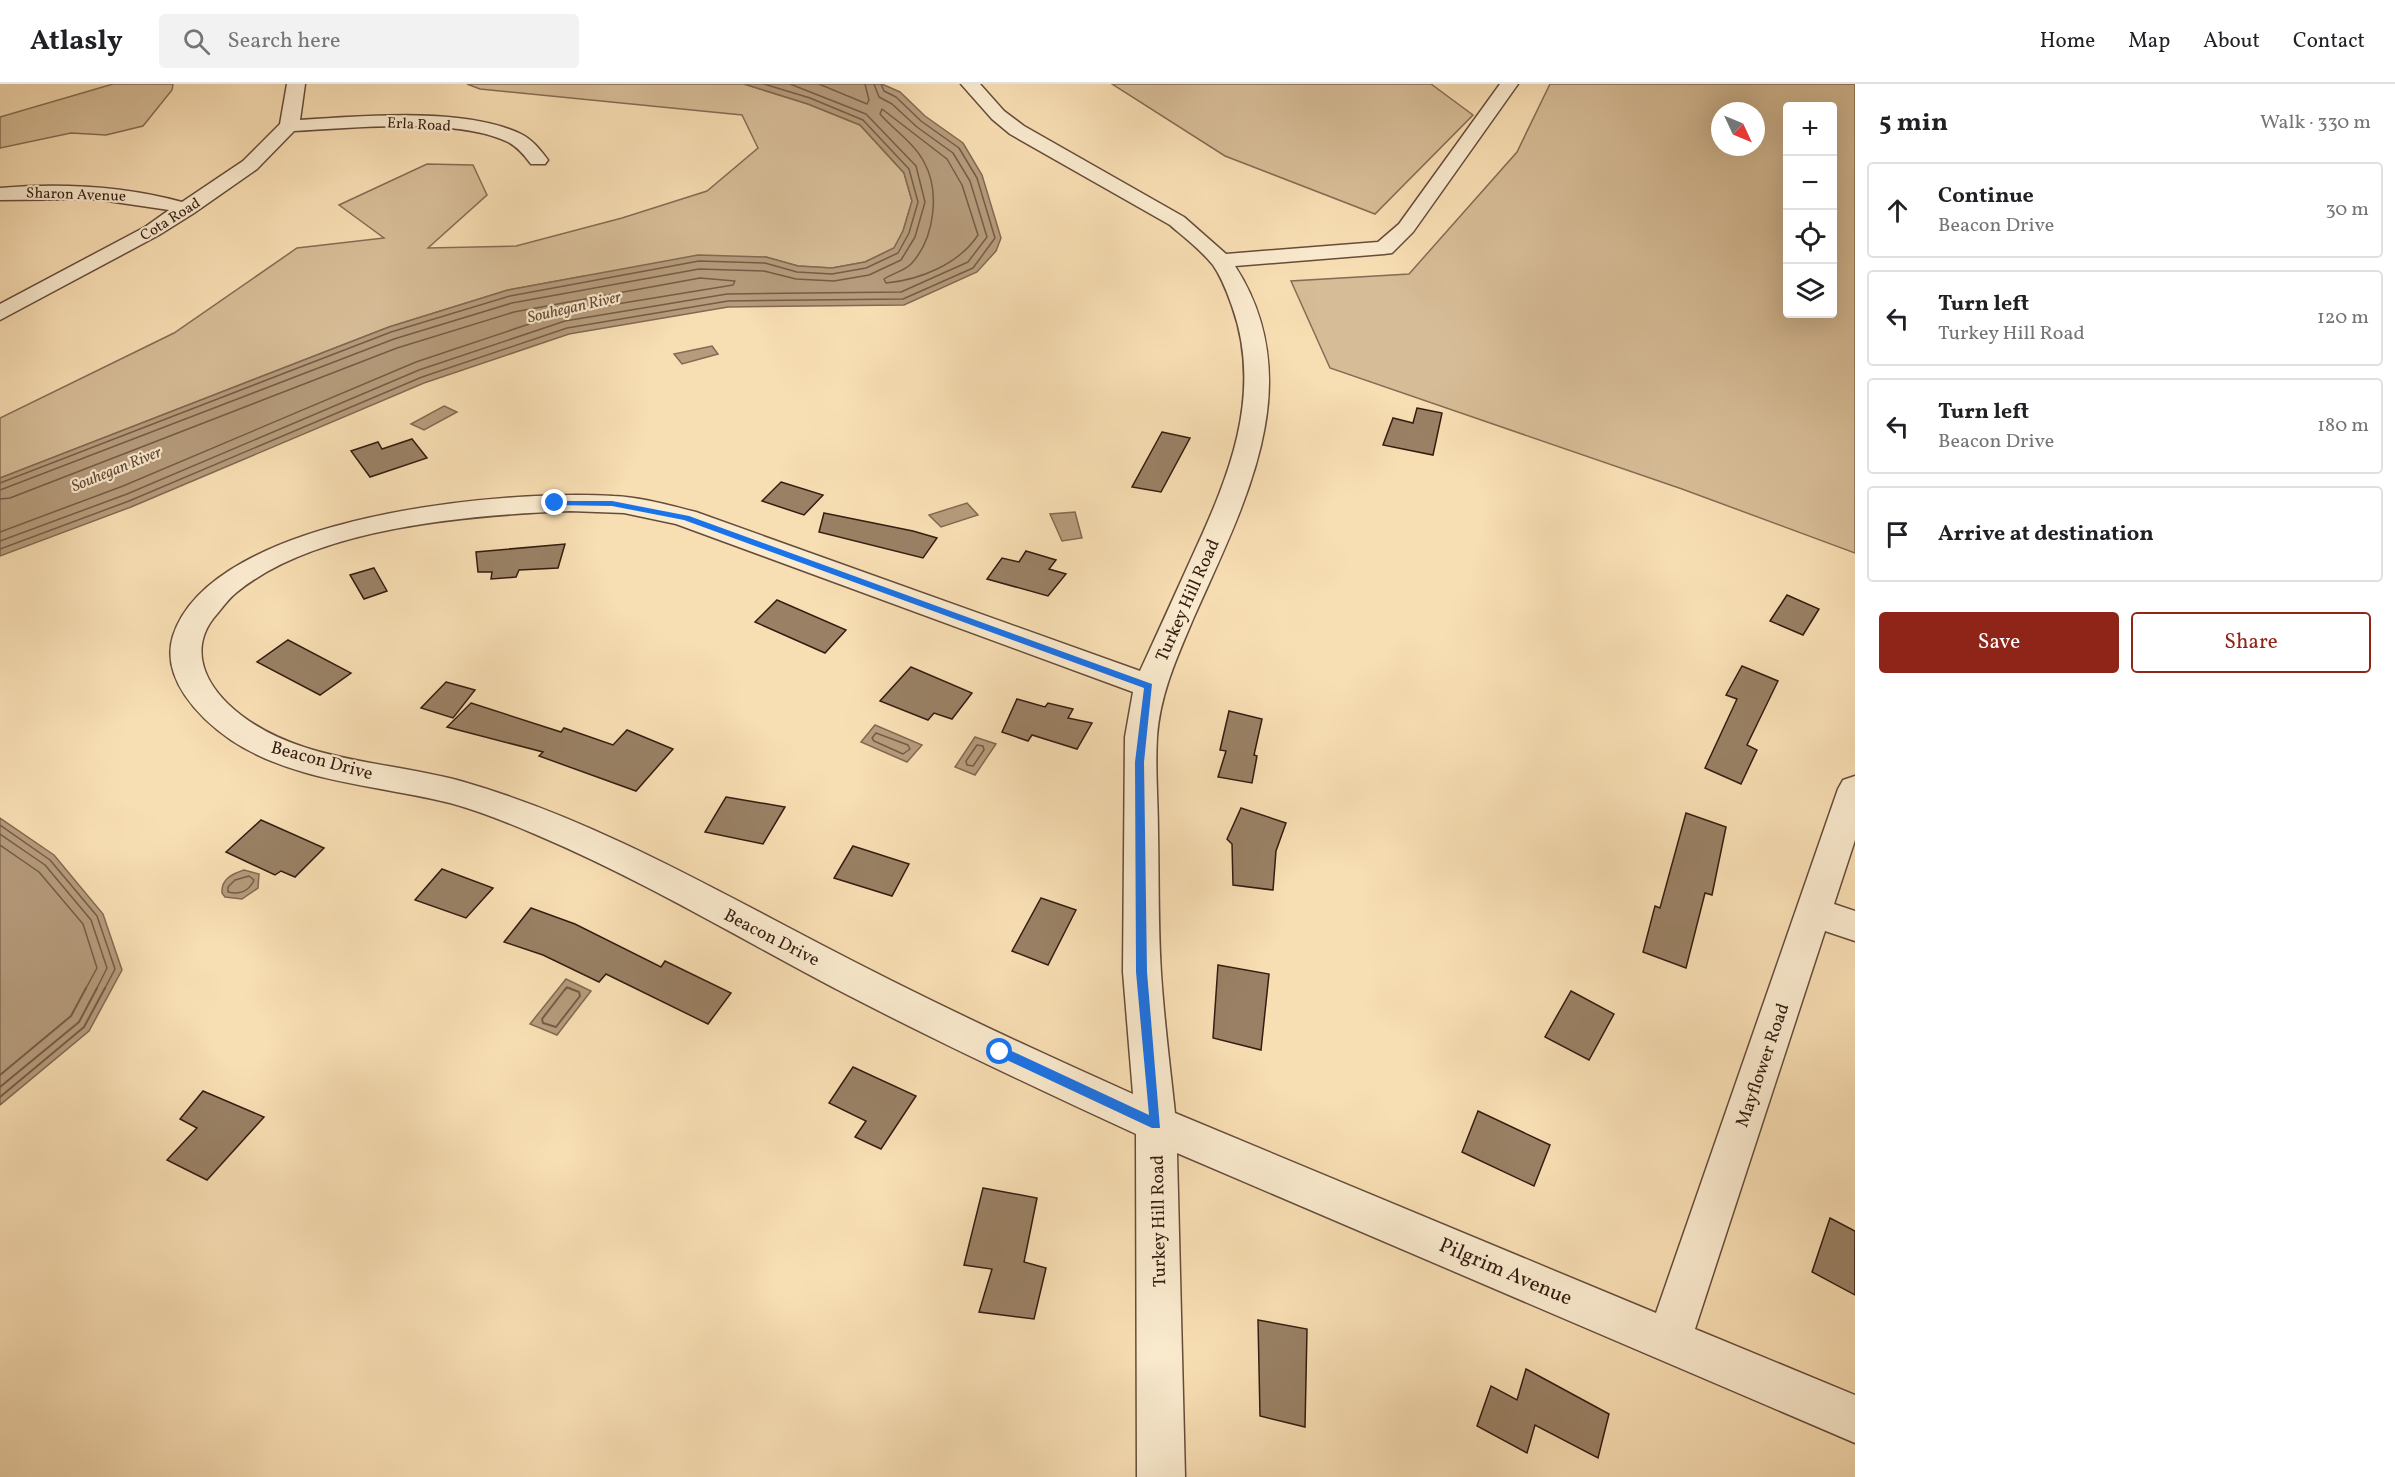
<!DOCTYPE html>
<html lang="en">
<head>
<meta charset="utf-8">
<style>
  body { margin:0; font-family:Vollkorn,serif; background:#f2f2f2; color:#202124 }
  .controls { position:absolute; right:18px; top:18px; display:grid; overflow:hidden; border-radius:6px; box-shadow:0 6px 24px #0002 }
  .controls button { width:54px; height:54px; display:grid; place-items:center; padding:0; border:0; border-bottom:2px solid #e0e0e0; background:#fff; color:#202124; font:30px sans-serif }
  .compass { position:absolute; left:1711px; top:18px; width:54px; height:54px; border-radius:50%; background:#fff; box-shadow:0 6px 24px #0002; rotate:134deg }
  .stop { position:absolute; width:18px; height:18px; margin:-14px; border:4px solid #1a73e8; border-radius:50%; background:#fff }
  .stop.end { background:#1a73e8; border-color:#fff; box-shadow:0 2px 6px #0008 }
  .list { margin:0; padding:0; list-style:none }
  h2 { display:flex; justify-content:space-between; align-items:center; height:78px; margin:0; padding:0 24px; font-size:26px }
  h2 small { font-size:20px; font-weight:400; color:#757577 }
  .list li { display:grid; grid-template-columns:39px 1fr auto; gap:18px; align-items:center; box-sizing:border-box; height:96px; margin:0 12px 12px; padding:0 12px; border:2px solid #e0e0e0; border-radius:6px }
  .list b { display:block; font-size:22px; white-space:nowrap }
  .list p { margin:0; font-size:20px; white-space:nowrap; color:#757577 }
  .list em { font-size:20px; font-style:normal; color:#757577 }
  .actions { display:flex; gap:12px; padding:18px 24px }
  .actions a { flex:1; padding:14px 0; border:2px solid #8f2418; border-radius:6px; text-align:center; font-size:21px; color:#8f2418 }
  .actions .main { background:#8f2418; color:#fff }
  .icon { flex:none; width:33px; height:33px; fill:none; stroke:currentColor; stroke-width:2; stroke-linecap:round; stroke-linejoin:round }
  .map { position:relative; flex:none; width:1855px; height:1393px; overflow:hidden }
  header { display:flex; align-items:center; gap:36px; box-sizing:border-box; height:84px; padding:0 30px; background:#fff; border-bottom:2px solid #e0e0e0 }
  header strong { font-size:28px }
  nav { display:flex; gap:33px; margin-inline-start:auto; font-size:21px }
  .search { width:420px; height:54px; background:#f2f2f2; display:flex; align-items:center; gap:15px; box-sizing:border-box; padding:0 21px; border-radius:6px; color:#757577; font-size:22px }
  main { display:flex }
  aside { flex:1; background:#fff }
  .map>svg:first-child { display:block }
  .green { fill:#d7bd97; stroke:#866c54; stroke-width:1.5; fill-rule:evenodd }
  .water { fill:#b69c7c; stroke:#826951; stroke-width:1.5 }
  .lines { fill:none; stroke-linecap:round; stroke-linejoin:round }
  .shore-far1 { stroke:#765c46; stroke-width:1.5 }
  .shore { stroke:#765c46; stroke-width:2 }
  .building { fill:#9a8165; stroke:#351c11; stroke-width:1.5 }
  .minor-casing { stroke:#664c3a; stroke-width:3 }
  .minor { fill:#faeace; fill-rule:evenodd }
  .route { fill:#1a73e8 }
  .labels { text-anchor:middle; stroke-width:4.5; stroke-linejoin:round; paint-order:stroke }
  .far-street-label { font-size:15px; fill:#351c11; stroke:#faeace }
  .far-water-label { font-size:16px; font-style:italic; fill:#624936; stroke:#faeace }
  .street-label { font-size:18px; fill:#351c11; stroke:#faeace }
  .near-street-label { font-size:21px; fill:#351c11; stroke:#faeace }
</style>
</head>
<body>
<header>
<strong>Atlasly</strong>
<div class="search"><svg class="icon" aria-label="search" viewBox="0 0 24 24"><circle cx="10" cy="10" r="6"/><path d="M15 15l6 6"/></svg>Search here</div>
<nav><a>Home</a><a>Map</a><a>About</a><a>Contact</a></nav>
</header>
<main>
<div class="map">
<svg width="1855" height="1393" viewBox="0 0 1855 1393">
  <rect width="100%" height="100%" fill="#f8deb3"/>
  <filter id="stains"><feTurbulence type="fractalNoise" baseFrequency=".00333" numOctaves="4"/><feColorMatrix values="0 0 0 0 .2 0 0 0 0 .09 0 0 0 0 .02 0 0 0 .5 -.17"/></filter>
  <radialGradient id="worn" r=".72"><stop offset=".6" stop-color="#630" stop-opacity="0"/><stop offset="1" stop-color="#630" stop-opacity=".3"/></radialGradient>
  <g class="green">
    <path d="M113,0H173L172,6L143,42L106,51L71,49L0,64V33Z"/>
    <path d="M467,0H744L808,20L860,41L904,89L912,117L903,147L894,164L865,178L832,184L798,182L766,173L584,192L508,206L389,243L0,394V334L174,249L297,164L384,154L339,121L427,80L473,81L487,111L428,164L516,162L622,134L707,107L758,64L742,31L480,5Z"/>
    <path d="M1112,0H1431L1473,31L1375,130L1225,72Z"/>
    <path d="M1550,0H1855V469L1682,405L1330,284L1291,197L1409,190L1517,68ZM1788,22H1832V230H1788ZM1720,27H1756V63H1720Z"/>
  </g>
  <g class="water">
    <path d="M744,0H882L900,8L925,32L963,59L982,91L1001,154L996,167L977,188L904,221L728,223L569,250L424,299L131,423L0,472V394L389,243L508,206L698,171L766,173L798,182L832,184L865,178L894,164L903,147L912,117L904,89L860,41L808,20Z"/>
    <path d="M712,262L718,270L682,280L674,270Z"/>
    <path d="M444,322L457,328L424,346L411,340Z"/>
    <path d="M967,419L978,431L941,443L929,431Z"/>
    <path d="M1075,428L1082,454L1062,457L1050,430Z"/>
    <path d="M875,641L922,661L907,678L861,658Z"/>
    <path d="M975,653L996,660L975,691L955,683Z"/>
    <path d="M0,734L54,771L103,830L122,886L89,947L0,1021Z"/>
    <path d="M244,786L259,790L258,804L242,815L225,813L222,809C221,795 232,790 244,786Z"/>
    <path d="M566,895L591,907L557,951L530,940Z"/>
  </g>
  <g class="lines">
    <g class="shore-far1">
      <path d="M819,0L867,20L869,16L865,0"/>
      <path d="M882,25L947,75L962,101L978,151C959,180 920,196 886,199L884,195C893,189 905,187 912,179C935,153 940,107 924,78C914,59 894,46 880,30Z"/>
      <path d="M0,399L391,248L510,212L699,177L765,179L797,188L832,190L866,184L898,169L909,149L918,118L909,85L863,36L810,14L764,0"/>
      <path d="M0,406L394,255L512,219L699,185L764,187L796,195L834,197L869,191L901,176L915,153L925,118L916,82L866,30L790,0"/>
      <path d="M0,415L10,414L397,264L514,228L700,194L735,197L733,201L562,229L416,278L123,402L0,448"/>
      <path d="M0,457L127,410L419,286L565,237L727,210L901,208L968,178L987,153L970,97L953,69L917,43L892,20L879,13L874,0"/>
      <path d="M0,465L129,417L422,293L567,244L728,217L903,215L973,184L995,154L977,94L959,64L921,37L896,13L884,7L881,0"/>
      <path d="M876,649L908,661L910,665L903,670L874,657L872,654Z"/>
      <path d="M977,661L983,662L984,666L973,682L967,681L966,677Z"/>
      <path d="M0,741L50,776L97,832L115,885L104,906"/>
      <path d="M0,750L45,781L91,836L107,884L96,906"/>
      <path d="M0,761L39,788L83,840L97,884L85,906"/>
      <path d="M249,792L254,796C249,807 240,811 228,808V803L235,796Z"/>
      <path d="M565,906L567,903L573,906"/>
    </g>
    <g class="shore">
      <path d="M566,904L542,935L543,939L556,943L580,912L579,908L569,904"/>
      <path d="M0,991L71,932L86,904"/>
      <path d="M0,1003L79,938L97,904"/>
      <path d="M0,1013L84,943L105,904"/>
    </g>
  </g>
  <g class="building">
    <path d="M1417,324L1442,329L1433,371L1383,361L1393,334L1413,339Z"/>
    <path d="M1162,348L1190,354L1161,408L1132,403Z"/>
    <path d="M412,355L427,374L370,393L351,367L378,358L382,365Z"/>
    <path d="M781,398L823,411L804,431L762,417Z"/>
    <path d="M824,429L913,447L937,454L923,474L819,448Z"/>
    <path d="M565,460L558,484L519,486L516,493L491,495L492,488H478L476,468Z"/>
    <path d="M1026,467L1056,476L1049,485L1066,490L1048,512L987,495L1002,474L1019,478Z"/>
    <path d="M374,484L387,507L364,515L350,491Z"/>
    <path d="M1787,511L1819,525L1803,551L1770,537Z"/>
    <path d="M777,516L846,546L825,569L755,538Z"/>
    <path d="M288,556L351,589L320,611L257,578Z"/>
    <path d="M1742,582L1778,597L1747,661L1757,666L1741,700L1705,684L1737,615L1726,611Z"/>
    <path d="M911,583L972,609L952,635L934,629L928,636L880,617Z"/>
    <path d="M446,598L475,606L453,634L421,624Z"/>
    <path d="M1017,615L1045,623L1048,619L1073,625L1068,634L1092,639L1077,665L1032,651L1028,657L1002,648Z"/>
    <path d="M471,619L561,648L564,644L613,661L627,646L673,665L636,707L539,672L543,668L447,643Z"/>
    <path d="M1229,627L1262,635L1254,671L1257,672L1252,699L1218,693L1226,667L1220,666Z"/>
    <path d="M726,713L785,723L763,760L705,748Z"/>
    <path d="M1241,724L1286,739L1276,767L1273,806L1233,801L1232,760L1227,755Z"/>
    <path d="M1686,729L1726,743L1712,811L1705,809L1686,884L1643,868L1655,822L1660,824Z"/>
    <path d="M261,736L324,764L295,793L281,787L275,791L226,768Z"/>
    <path d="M853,762L909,780L892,812L834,794Z"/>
    <path d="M442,785L493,804L466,834L415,816Z"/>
    <path d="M1041,814L1076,826L1048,881L1012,867Z"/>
    <path d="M531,824L575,840L661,883L665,877L731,909L708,940L606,890L599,898L543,871L504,858Z"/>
    <path d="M1218,881L1269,890L1261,966L1213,954Z"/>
    <path d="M1571,907L1614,930L1589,976L1545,953Z"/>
    <path d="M853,983L916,1012L881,1065L855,1053L866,1037L829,1019Z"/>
    <path d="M203,1007L264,1033L207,1096L167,1076L197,1044L180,1035Z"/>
    <path d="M1478,1027L1550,1061L1534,1102L1462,1068Z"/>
    <path d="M983,1104L1037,1114L1024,1178L1046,1184L1034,1235L979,1228L992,1185L964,1181Z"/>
    <path d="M1830,1134L1855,1147V1211L1812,1188Z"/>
    <path d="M1258,1236L1307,1245L1305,1343L1260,1332Z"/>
    <path d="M1526,1285L1609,1330L1598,1374L1535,1341L1527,1369L1477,1342L1491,1302L1517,1316Z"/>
  </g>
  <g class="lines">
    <g class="minor-casing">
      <g id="minor">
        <path d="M287,0H305L300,36C363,32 464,23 521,50C532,55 541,67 548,76L545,80H531C525,72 518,63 508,58C457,33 352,44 294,47L257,85L194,129L159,151L0,236V220L145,143L169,126L94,115L0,116V104C62,99 122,102 182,118L243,77L280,40Z"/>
        <path d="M961,0H980L1004,27L1024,42L1184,133L1226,170L1378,158L1399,140L1500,0H1518L1413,148L1392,169L1384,170L1235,182C1311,299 1243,422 1194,533C1177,573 1160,610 1157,653C1155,685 1158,717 1158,749C1159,795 1158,842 1161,889C1164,936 1170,982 1175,1029L1656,1229L1838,705L1843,696L1855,692V756L1834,820L1855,827V857L1825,847L1695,1245L1855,1311V1359L1177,1069L1185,1393H1137L1136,1050C1036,1004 936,957 838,906C739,854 641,795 537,751C509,739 480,727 450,719C378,701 294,698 231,656C199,634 160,594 173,552C212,431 507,405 613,412C641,413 668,421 696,428L1140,587C1157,550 1174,513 1191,475C1228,395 1264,311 1232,222C1227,208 1222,194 1213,181C1201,166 1185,154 1170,141L1010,50L992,35ZM570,427L624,429L676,440L1133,608L1125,653L1123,888L1133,1010C1027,963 923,914 820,860C705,800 589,734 464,698C387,676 290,679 228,620C201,594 190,560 217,530C223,523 229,514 237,508C317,443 470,431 570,427Z"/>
      </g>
    </g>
    <use href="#minor" class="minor"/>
  </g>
  <path class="route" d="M555,417H612L689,432L1152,600L1144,678L1147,888L1160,1044H1152L996,971L995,968L996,964H1005L1149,1031L1136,888L1135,678L1144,604L684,436L612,422L552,421Z"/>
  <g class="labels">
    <g class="far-street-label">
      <text transform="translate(419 40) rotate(3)" y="5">Erla Road</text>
      <text transform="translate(76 110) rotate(2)" y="5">Sharon Avenue</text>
      <text transform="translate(170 135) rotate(-32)" y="5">Cota Road</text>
    </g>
    <g class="far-water-label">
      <text transform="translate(574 222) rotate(-13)" y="6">Souhegan River</text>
      <text transform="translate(116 384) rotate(-22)" y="6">Souhegan River</text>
    </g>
    <g class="street-label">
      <text transform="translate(1187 516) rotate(-66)" y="6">Turkey Hill Road</text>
      <text transform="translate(322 676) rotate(15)" y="6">Beacon Drive</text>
      <text transform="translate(772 853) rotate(27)" y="6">Beacon Drive</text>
      <text transform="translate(1762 981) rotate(-71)" y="6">Mayflower Road</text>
      <text transform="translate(1158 1137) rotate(-91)" y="6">Turkey Hill Road</text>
    </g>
    <g class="near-street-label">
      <text transform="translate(1506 1187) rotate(23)" y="7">Pilgrim Avenue</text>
    </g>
  </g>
  <rect width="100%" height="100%" filter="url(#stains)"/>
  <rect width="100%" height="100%" fill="url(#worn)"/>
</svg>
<div class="controls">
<button>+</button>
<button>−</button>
<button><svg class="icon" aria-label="locate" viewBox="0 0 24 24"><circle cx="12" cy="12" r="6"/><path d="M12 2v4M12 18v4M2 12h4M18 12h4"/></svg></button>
<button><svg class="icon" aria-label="layers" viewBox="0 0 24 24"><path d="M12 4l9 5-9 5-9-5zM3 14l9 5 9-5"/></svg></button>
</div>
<svg class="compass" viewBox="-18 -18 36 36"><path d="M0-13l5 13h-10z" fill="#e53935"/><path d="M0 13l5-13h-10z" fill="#757577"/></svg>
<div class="stop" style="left:1000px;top:968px"></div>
<div class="stop end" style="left:555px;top:419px"></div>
</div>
<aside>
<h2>5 min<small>Walk · 330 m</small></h2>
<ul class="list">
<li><svg class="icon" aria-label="ahead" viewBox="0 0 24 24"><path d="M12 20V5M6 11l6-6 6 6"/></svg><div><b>Continue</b><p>Beacon Drive</p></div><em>30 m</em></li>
<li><svg class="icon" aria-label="left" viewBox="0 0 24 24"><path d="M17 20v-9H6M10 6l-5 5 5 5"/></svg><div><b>Turn left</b><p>Turkey Hill Road</p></div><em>120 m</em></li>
<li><svg class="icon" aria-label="left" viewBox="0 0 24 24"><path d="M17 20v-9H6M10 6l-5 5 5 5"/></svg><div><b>Turn left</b><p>Beacon Drive</p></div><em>180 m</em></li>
<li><svg class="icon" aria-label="arrive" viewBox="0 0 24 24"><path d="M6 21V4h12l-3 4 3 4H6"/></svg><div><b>Arrive at destination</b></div></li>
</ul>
<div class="actions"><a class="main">Save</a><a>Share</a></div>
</aside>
</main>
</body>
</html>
